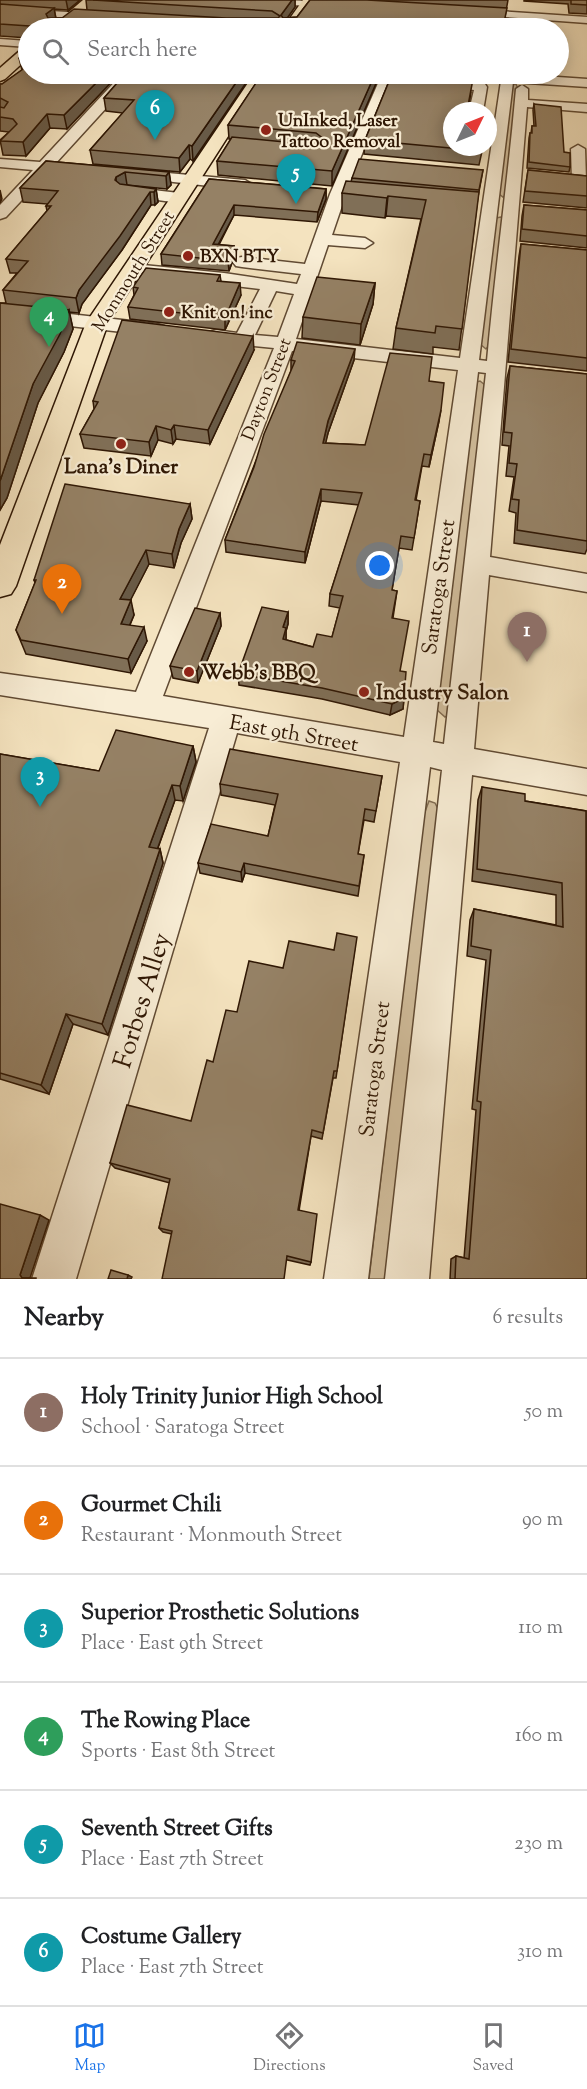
<!DOCTYPE html>
<html lang="en">
<head>
<meta charset="utf-8">
<style>
  body { margin:0; font-family:"Sorts Mill Goudy",serif; background:#f6f6f6; color:#202124 }
  .compass { position:absolute; left:443px; top:102px; width:54px; height:54px; border-radius:50%; background:#fff; box-shadow:0 3px 15px #0003; rotate:47deg }
  .you { position:absolute; left:380px; top:566px; width:21px; height:21px; margin:-15px; border:4px solid #fff; border-radius:50%; background:#1a73e8; box-shadow:0 0 0 9px #1a73e833 }
  .badge { display:grid; place-items:center; width:39px; height:39px; border-radius:50%; background:#1a73e8; color:#fff; font-size:20px; font-weight:700 }
  .pin { position:absolute; translate:-50% -50px; filter:drop-shadow(0 2px 3px #0008) }
  .pin::after { content:''; position:absolute; top:32px; width:21px; height:18px; background:inherit; clip-path:polygon(0 0,100% 0,50% 100%) }
  .list { margin:0; padding:0; list-style:none }
  h2 { display:flex; justify-content:space-between; align-items:center; height:78px; margin:0; padding:0 24px; font-size:26px }
  h2 small { font-size:20px; font-weight:400; color:#757577 }
  .list li { display:grid; grid-template-columns:39px 1fr auto; gap:18px; align-items:center; box-sizing:border-box; height:108px; padding:0 24px; border-top:2px solid #e0e0e0 }
  .list b { display:block; font-size:22px; white-space:nowrap }
  .list p { margin:0; font-size:20px; white-space:nowrap; color:#757577 }
  .list em { font-size:20px; font-style:normal; color:#757577 }
  .icon { flex:none; width:33px; height:33px; fill:none; stroke:currentColor; stroke-width:2; stroke-linecap:round; stroke-linejoin:round }
  .map { position:relative; flex:none; width:587px; height:1279px; overflow:hidden }
  .search { position:absolute; background:#fff; box-shadow:0 3px 15px #0003; left:18px; right:18px; top:18px; height:66px; display:flex; align-items:center; gap:15px; box-sizing:border-box; padding:0 21px; border-radius:33px; color:#757577; font-size:22px }
  .sheet { height:726px; background:#fff }
  nav { display:flex; justify-content:space-around; align-items:center; box-sizing:border-box; height:84px; border-top:2px solid #e0e0e0; background:#fff; font-size:16px; color:#757577 }
  nav a { display:grid; justify-items:center; gap:3px }
  nav .on { color:#1a73e8 }
  .map>svg:first-child { display:block }
  .green { fill:#d3c09f; stroke:#816c52; stroke-width:1.5 }
  .lines { fill:none; stroke-linecap:round; stroke-linejoin:round }
  .minor-casing { stroke:#604a33; stroke-width:3 }
  .major-casing { stroke:#2f1704; stroke-width:3 }
  .minor { fill:#f8edd5; fill-rule:evenodd }
  .major { fill:#f4e3bf; fill-rule:evenodd }
  .wall { fill:#806f57; stroke:#2f1704; stroke-width:1.5 }
  .shaded-wall { fill:#685a47; stroke:#2f1704; stroke-width:1.5 }
  .building { fill:#958165; stroke:#2f1704; stroke-width:1.5 }
  .poi-dot { fill:#8f2418; stroke:#f8edd5; stroke-width:2 }
  .labels { text-anchor:middle; stroke-width:4.5; stroke-linejoin:round; paint-order:stroke }
  .far-poi-label { font-size:18px; font-weight:bold; fill:#2f1704; stroke:#f8edd5; text-anchor:start }
  .far-street-label { font-size:18px; fill:#2f1704; stroke:#f8edd5 }
  .poi-label { font-size:21px; font-weight:bold; fill:#2f1704; stroke:#f8edd5; text-anchor:start }
  .street-label { font-size:21px; fill:#2f1704; stroke:#f8edd5 }
  .near-street-label { font-size:26px; fill:#2f1704; stroke:#f8edd5 }
</style>
</head>
<body>
<div class="map">
<svg width="587" height="1279" viewBox="0 0 587 1279">
  <rect width="100%" height="100%" fill="#f4e3bf"/>
  <filter id="stains"><feTurbulence type="fractalNoise" baseFrequency=".00333" numOctaves="4"/><feColorMatrix values="0 0 0 0 .2 0 0 0 0 .09 0 0 0 0 .02 0 0 0 .5 -.17"/></filter>
  <radialGradient id="worn" r=".72"><stop offset=".6" stop-color="#630" stop-opacity="0"/><stop offset="1" stop-color="#630" stop-opacity=".3"/></radialGradient>
  <g class="green">
    <path d="M516,84L518,89L505,196L503,197L499,194L512,85Z"/>
    <path d="M501,217L503,218L491,343L486,349L480,344L496,218Z"/>
    <path d="M480,381L485,385L448,715L445,717L436,709L476,382Z"/>
    <path d="M429,801L435,803L438,809L389,1279H369L423,817Z"/>
  </g>
  <g class="lines">
    <g class="minor-casing">
      <g id="minor">
        <path d="M258,0C274,0 331,0 342,5L337,8L263,3Z"/>
        <path d="M0,8L101,14L106,17L101,20L0,14Z"/>
        <path d="M468,9L587,17V23L464,14L463,12Z"/>
        <path d="M0,39L28,41V47L0,45Z"/>
        <path d="M122,74H134L119,94L55,164L83,167L85,170L83,173L48,172L6,217L0,219V205L33,170L0,167V159L40,162Z"/>
        <path d="M382,74H394L346,194L332,235L365,238L373,243L365,248L328,245L296,339L460,358L501,81L454,78L448,74H514L587,79V87L513,82L479,360L487,361C495,270 508,180 516,89L522,85L528,89V100L587,104V112L527,107L490,557L587,574V592L489,575L474,749L587,769V795L472,775L429,1279H385L442,770L430,767L368,1279H324L400,762L237,733L76,1279H32L209,728L0,695V673L136,692L274,348L216,342L209,340L206,336L209,332L216,330L237,333L260,289L133,274L127,273L124,269L127,265L133,264L224,273L297,284L301,274L242,267L236,266L233,262L236,258L242,257L305,264L330,194ZM276,291L294,294L278,337L255,335ZM292,351L458,370L404,737L163,696ZM478,372L486,373L444,744L433,742Z"/>
        <path d="M453,80L485,84L487,87L483,111H469L474,90L449,87L447,84Z"/>
        <path d="M578,145L585,149L586,180L579,184L572,180L571,149Z"/>
        <path d="M134,170L245,180L253,185L245,190L129,177L127,174Z"/>
        <path d="M127,187L179,193L187,198L179,203L122,195L119,192Z"/>
        <path d="M0,306L157,324L164,326L166,330L164,334L157,336L0,318Z"/>
      </g>
    </g>
    <g class="major-casing">
      <g id="major">
        <path d="M83,0H97L64,28H50Z"/>
        <path d="M303,0H315L295,28H283Z"/>
        <path d="M28,47V58L5,79L0,81V68L23,48Z"/>
        <path d="M254,74H268L108,323L16,586L11,594L0,597V545L86,323Z"/>
      </g>
    </g>
    <use href="#minor" class="minor"/>
    <use href="#major" class="major"/>
  </g>
  <g class="wall">
    <path d="M0,0H80L68,10L54,9L56,18H62L87,10L86,0H295V7L287,18L297,17L310,0H508L503,28H28V38L0,36Z"/>
    <path d="M524,0H587V14L569,13L568,4L524,1Z"/>
    <path d="M28,51V74H119L67,129L50,128L26,156L3,155L0,140L9,132L0,131V84H2L22,70L19,58Z"/>
    <path d="M125,74H252L193,161L190,159L180,172L93,164L90,150L123,113L106,111L104,98Z"/>
    <path d="M262,74H380L332,186L218,175L217,161L231,139H229L228,125Z"/>
    <path d="M392,74H452L451,76L471,92L468,111H452L483,147L479,165L364,154L365,140Z"/>
    <path d="M534,104L564,152L570,167L569,172L527,168L529,138L530,133H531L532,126H534L533,110Z"/>
    <path d="M46,161L169,172L171,185L167,189L127,185L156,189L158,202L155,205H151L122,250L82,304L79,313L69,312L73,329L64,352L38,403L7,498L0,510V303H6L3,290L17,273H10L6,259L47,211L46,206L48,204L23,202L20,188Z"/>
    <path d="M483,170L478,197L459,350L433,347V354L393,349L396,328L421,219L386,216L385,218L342,213V193L351,182L352,178Z"/>
    <path d="M528,170L587,176V208L523,202Z"/>
    <path d="M209,179L326,189V199L317,222L234,215L219,245L234,246V257L229,271L162,265L161,254Z"/>
    <path d="M524,205L587,210V248L520,241L522,216Z"/>
    <path d="M521,244L587,250V371L508,362L519,256Z"/>
    <path d="M220,275L221,281L241,295L225,330L130,319L128,307L134,295L133,287Z"/>
    <path d="M375,283L373,304L360,345L302,338L303,317Z"/>
    <path d="M254,350L210,444L176,439L173,444L158,440L151,456L84,448L80,434L94,409L93,401Z"/>
    <path d="M291,360H354L328,433L325,443L365,445L429,381L439,421L429,467L422,466L416,500L420,501L412,550L399,548L392,590L397,591L393,618L404,698L403,709L390,715L322,699L239,685L238,674L288,612V624L286,631V640L313,647L332,637L340,608L329,606L330,594L359,505L321,501L305,563L226,552L225,540L291,371Z"/>
    <path d="M510,366L587,374V549L585,554L514,543L516,513L509,511L514,477L506,476L509,446L502,445L507,378Z"/>
    <path d="M190,504L192,519L181,543L174,568L149,564L130,600L134,615L130,625L147,641L131,673L26,654L16,630L35,583L34,580Z"/>
    <path d="M220,613L221,626L198,683L173,678L170,666Z"/>
    <path d="M193,746L196,762L183,801L175,800L158,848L160,849L163,863L108,1035L73,1024L49,1094L0,1079V754L99,771Z"/>
    <path d="M382,776L374,822L364,820L358,854L364,855L358,896L245,873L242,882L200,873L198,863L268,836L275,805L221,795L220,784Z"/>
    <path d="M482,787L525,801L586,811L587,1279H450L451,1259L456,1256L464,1258L476,1110L472,1109L486,960L467,956L470,920L474,909L556,925V895L472,881L478,800Z"/>
    <path d="M355,947L336,1078H333L322,1139L311,1136L299,1211L311,1262L310,1265L163,1232L159,1228L170,1183L115,1168L110,1163L191,1121L237,1012L283,968L334,950Z"/>
  </g>
  <g class="shaded-wall">
    <path d="M66,0H80L68,10Z"/>
    <path d="M292,0H295V7L281,27V15Z"/>
    <path d="M54,8L56,20L49,26L46,14Z"/>
    <path d="M105,74H119L67,129L64,115Z"/>
    <path d="M242,74H252L193,161L192,146Z"/>
    <path d="M375,74H380L332,186V171Z"/>
    <path d="M47,114L50,128L26,156L23,142Z"/>
    <path d="M189,145L190,159L180,172L179,158Z"/>
    <path d="M125,172L127,185L117,194L116,177Z"/>
    <path d="M169,172L171,185L167,189L166,176Z"/>
    <path d="M156,189L158,202L155,205L154,192Z"/>
    <path d="M326,189V199L317,222L318,212Z"/>
    <path d="M0,190L2,199L0,203Z"/>
    <path d="M150,192L151,205L122,250L82,304L79,313L76,298L79,290Z"/>
    <path d="M388,196L386,216L385,218L387,198Z"/>
    <path d="M234,205V215L213,254V244Z"/>
    <path d="M234,246V257L229,271L228,261Z"/>
    <path d="M240,283L241,295L225,330V318Z"/>
    <path d="M375,283L373,304L360,345L361,324Z"/>
    <path d="M69,310L73,329L64,352L38,403L7,498L0,510V481L33,384Z"/>
    <path d="M253,336L254,350L210,444L208,430Z"/>
    <path d="M355,349L354,360L328,433L323,455V443L328,421Z"/>
    <path d="M441,410L439,421L429,467L431,455Z"/>
    <path d="M174,425L176,439L173,444L171,430Z"/>
    <path d="M156,426L158,440L151,456L149,442Z"/>
    <path d="M321,489V501L305,563V552Z"/>
    <path d="M190,504L192,519L181,543L174,568L172,554L179,529Z"/>
    <path d="M146,550L149,564L124,613L120,599Z"/>
    <path d="M131,600L134,615L124,638L121,624Z"/>
    <path d="M288,612V624L286,631V639L283,650V627Z"/>
    <path d="M220,613L221,626L198,683L197,671Z"/>
    <path d="M144,627L147,641L131,673L128,659Z"/>
    <path d="M404,698L403,709L390,715L392,704Z"/>
    <path d="M193,746L196,762L183,801L180,786Z"/>
    <path d="M172,785L175,800L153,861L149,847Z"/>
    <path d="M160,849L163,863L108,1035L102,1024Z"/>
    <path d="M244,863L245,873L242,882L241,872Z"/>
    <path d="M66,1014L73,1024L49,1094L41,1085Z"/>
    <path d="M40,1215L49,1220L30,1278H22L20,1275Z"/>
    <path d="M128,1275L132,1277L131,1279H127Z"/>
  </g>
  <g class="building">
    <path d="M93,0H292L281,15L283,18L297,17L310,0H367L507,8L503,28H59L0,24V4L54,8L46,14L48,18H62L74,9L226,18H278L280,16L272,11Z"/>
    <path d="M571,0H587V5L571,4Z"/>
    <path d="M28,51V74H105L64,115L47,114L23,142L0,141L17,124L13,119L0,117V107L4,108L8,102L0,98V84H2L23,69L25,63L19,58Z"/>
    <path d="M125,74H242L192,146L189,145L179,158L90,150L134,100L104,98Z"/>
    <path d="M262,74H375L332,171L217,161L232,137L316,145L325,140L316,133L228,125Z"/>
    <path d="M392,74H448L449,75L473,79L467,111H452V147H482V151L365,140Z"/>
    <path d="M534,104L561,107L564,152L570,153V167L529,162L530,133H532V126H536Z"/>
    <path d="M359,159L483,170L479,190L352,178Z"/>
    <path d="M46,161L169,172L166,176L125,172L116,177L115,180L120,184L156,189L154,192H150L120,236L79,290L76,298L3,290L28,261L6,259L51,206H46L58,191L20,188Z"/>
    <path d="M528,170L587,176V196L525,191Z"/>
    <path d="M209,179L326,189L318,212L234,205L213,244L234,246L228,261L161,254Z"/>
    <path d="M346,181L479,192L462,329L436,326L435,333L396,328L426,200L388,196L387,198L342,193Z"/>
    <path d="M524,205L587,210V236L522,229Z"/>
    <path d="M521,244L587,250V358L511,349Z"/>
    <path d="M146,268L220,275L217,281L240,283L225,318L128,307L138,288L133,287Z"/>
    <path d="M317,277L375,283L361,324L303,317Z"/>
    <path d="M0,303L69,310L60,334L33,384L0,481Z"/>
    <path d="M122,320L253,336L208,430L174,425L171,430L156,426L149,442L80,434L98,402L93,401Z"/>
    <path d="M297,342L355,349L328,421L323,443L365,445L390,353L432,357L429,381L444,383L441,410L431,455L424,454L415,500L420,501L414,538L401,536L392,590L397,591L392,618L409,621L400,671L406,672L404,698L392,704L322,688L238,674L262,607L288,612L283,627L286,628L283,639L313,647L317,634L332,637L343,596L330,594L362,493L321,489L305,552L225,540L254,467L264,434L295,361L291,360Z"/>
    <path d="M510,366L587,374V541L517,530L519,500L512,499L517,464L509,463L512,433L504,432Z"/>
    <path d="M65,484L190,504L179,529L172,554L146,550L120,599L131,600L121,624L144,627L128,659L21,640L16,630L36,580H34Z"/>
    <path d="M195,608L220,613L197,671L170,666Z"/>
    <path d="M116,730L193,746L180,786L172,785L149,847L160,849L102,1024L66,1014L41,1085L0,1073V754L99,771Z"/>
    <path d="M230,749L382,776L376,811L365,809L358,854L364,855L359,886L244,863L241,872L198,863L211,824L268,836L278,794L220,784Z"/>
    <path d="M482,787L525,794V801L586,811L587,1279H455L456,1256L469,1259L481,1102L477,1101L491,950L471,946L474,909L563,927L562,883L477,869Z"/>
    <path d="M337,933L357,937L337,1071H334L323,1133L312,1130L298,1210L317,1214L311,1262L287,1256L284,1279H162L172,1231L159,1228L170,1179L110,1163L127,1105L191,1121L207,1060L213,1062L226,1010L237,1012L249,961L283,968L289,941L334,950Z"/>
    <path d="M0,1204L40,1215L20,1275L22,1278H36V1279H0Z"/>
    <path d="M111,1270L128,1275L127,1279H108Z"/>
  </g>
  <g class="poi-dot">
    <circle cx="266" cy="130" r="6"/>
    <circle cx="188" cy="256" r="6"/>
    <circle cx="169" cy="312" r="6"/>
    <circle cx="121" cy="444" r="6"/>
    <circle cx="189" cy="672" r="6"/>
    <circle cx="364" cy="692" r="6"/>
  </g>
  <g class="labels">
    <g class="far-poi-label">
      <text x="278" y="126">UnInked, Laser<tspan x="278" dy="21">Tattoo Removal</tspan></text>
      <text x="200" y="262">BXN BTY</text>
      <text x="181" y="318">Knit on! inc</text>
    </g>
    <g class="far-street-label">
      <text transform="translate(133 271) rotate(-58)" y="6">Monmouth Street</text>
      <text transform="translate(266 389) rotate(-69)" y="6">Dayton Street</text>
    </g>
    <g class="poi-label">
      <text x="121" y="473" text-anchor="middle">Lana's Diner</text>
      <text x="201" y="679">Webb's BBQ</text>
      <text x="376" y="699">Industry Salon</text>
    </g>
    <g class="street-label">
      <text transform="translate(438 587) rotate(-82)" y="7">Saratoga Street</text>
      <text transform="translate(294 733) rotate(10)" y="7">East 9th Street</text>
      <text transform="translate(374 1069) rotate(-83)" y="7">Saratoga Street</text>
    </g>
    <g class="near-street-label">
      <text transform="translate(141 1000) rotate(-73)" y="9">Forbes Alley</text>
    </g>
  </g>
  <rect width="100%" height="100%" filter="url(#stains)"/>
  <rect width="100%" height="100%" fill="url(#worn)"/>
</svg>
<svg class="compass" viewBox="-18 -18 36 36"><path d="M0-13l5 13h-10z" fill="#e53935"/><path d="M0 13l5-13h-10z" fill="#757577"/></svg>
<div class="you"></div>
<div class="pin badge" style="left:527px;top:662px;background:#8d6e63">1</div>
<div class="pin badge" style="left:62px;top:614px;background:#e8710a">2</div>
<div class="pin badge" style="left:40px;top:807px;background:#0f9aa8">3</div>
<div class="pin badge" style="left:49px;top:347px;background:#2e9e5b">4</div>
<div class="pin badge" style="left:296px;top:204px;background:#0f9aa8">5</div>
<div class="pin badge" style="left:155px;top:140px;background:#0f9aa8">6</div>
<div class="search"><svg class="icon" aria-label="search" viewBox="0 0 24 24"><circle cx="10" cy="10" r="6"/><path d="M15 15l6 6"/></svg>Search here</div>
</div>
<section class="sheet">
<h2>Nearby<small>6 results</small></h2>
<ul class="list">
<li><span class="badge" style="background:#8d6e63">1</span><div><b>Holy Trinity Junior High School</b><p>School · Saratoga Street</p></div><em>50 m</em></li>
<li><span class="badge" style="background:#e8710a">2</span><div><b>Gourmet Chili</b><p>Restaurant · Monmouth Street</p></div><em>90 m</em></li>
<li><span class="badge" style="background:#0f9aa8">3</span><div><b>Superior Prosthetic Solutions</b><p>Place · East 9th Street</p></div><em>110 m</em></li>
<li><span class="badge" style="background:#2e9e5b">4</span><div><b>The Rowing Place</b><p>Sports · East 8th Street</p></div><em>160 m</em></li>
<li><span class="badge" style="background:#0f9aa8">5</span><div><b>Seventh Street Gifts</b><p>Place · East 7th Street</p></div><em>230 m</em></li>
<li><span class="badge" style="background:#0f9aa8">6</span><div><b>Costume Gallery</b><p>Place · East 7th Street</p></div><em>310 m</em></li>
</ul>
</section>
<nav>
<a class="on"><svg class="icon" aria-label="map" viewBox="0 0 24 24"><path d="M3 6l6-2 6 2 6-2v14l-6 2-6-2-6 2zM9 4v14M15 6v14"/></svg>Map</a>
<a><svg class="icon" aria-label="directions" viewBox="0 0 24 24"><path d="M12 3l9 9-9 9-9-9zM9 14v-3h6M13 9l2 2-2 2"/></svg>Directions</a>
<a><svg class="icon" aria-label="saved" viewBox="0 0 24 24"><path d="M7 4h10v16l-5-4-5 4z"/></svg>Saved</a>
</nav>
</body>
</html>
